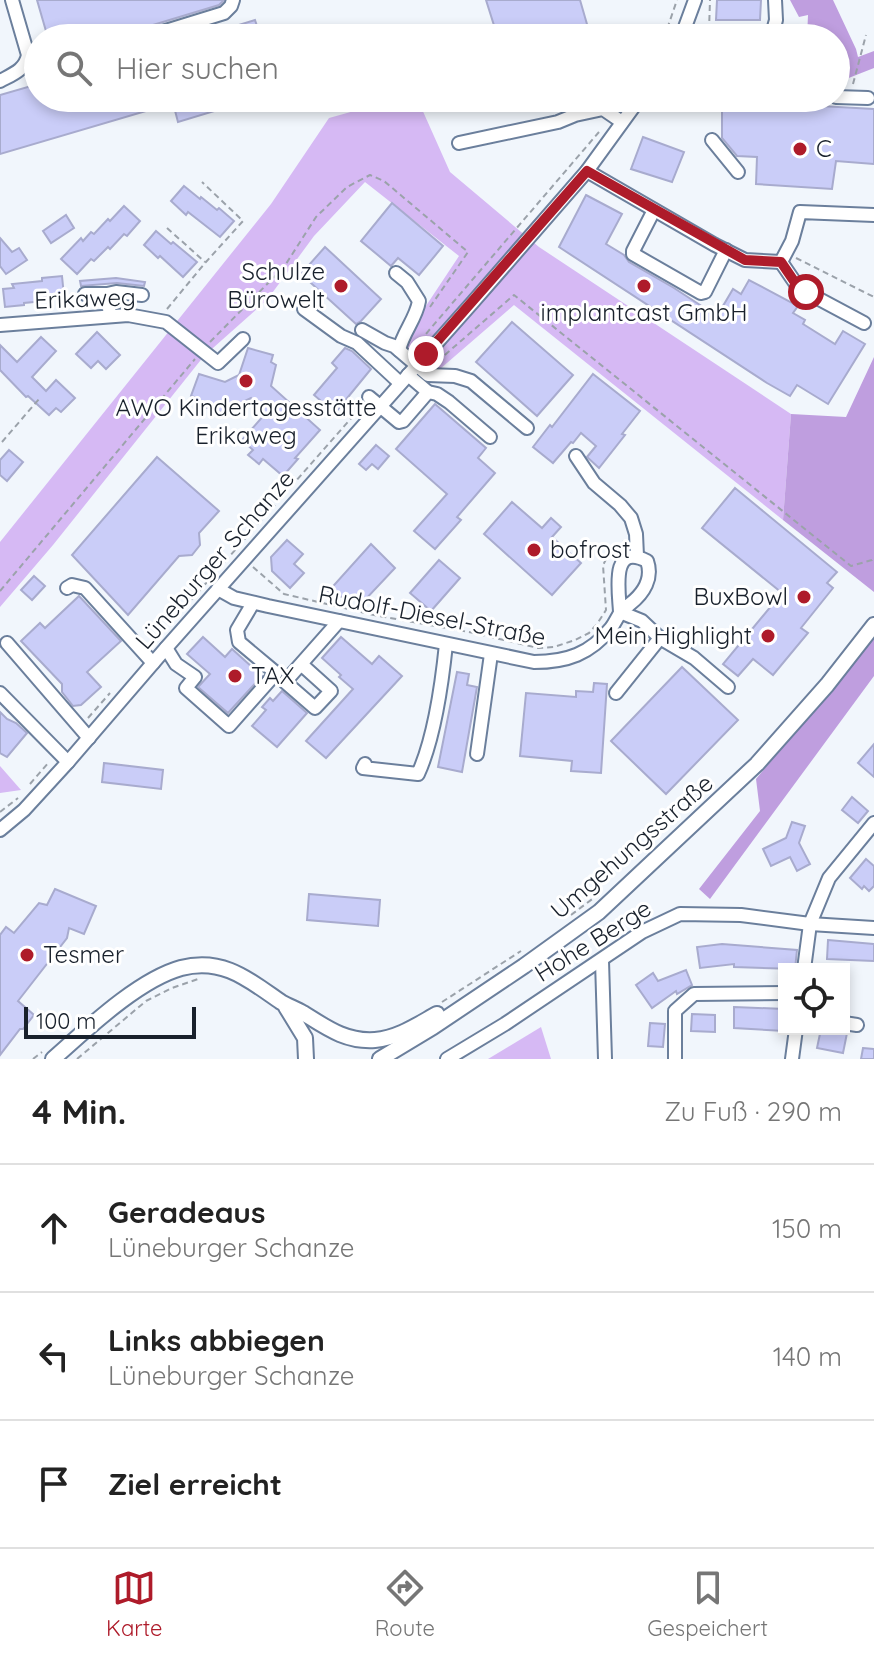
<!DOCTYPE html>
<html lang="de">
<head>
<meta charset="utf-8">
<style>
  body { margin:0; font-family:Quicksand,sans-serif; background:#f2f2f2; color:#222 }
  .controls { position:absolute; right:24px; bottom:24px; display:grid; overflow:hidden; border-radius:0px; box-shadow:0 4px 12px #0003 }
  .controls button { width:72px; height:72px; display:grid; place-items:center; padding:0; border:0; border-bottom:2px solid #e0e0e0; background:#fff; color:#222; font:40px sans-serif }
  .scale { position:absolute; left:24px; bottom:20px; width:172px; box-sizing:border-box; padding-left:8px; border:4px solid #19212c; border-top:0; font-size:22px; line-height:28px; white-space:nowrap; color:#19212c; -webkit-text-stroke:6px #fff; paint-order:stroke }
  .stop { position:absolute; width:24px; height:24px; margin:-18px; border:6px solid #ae1b2a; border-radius:50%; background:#fff }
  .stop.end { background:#ae1b2a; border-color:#fff; box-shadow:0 2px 8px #0008 }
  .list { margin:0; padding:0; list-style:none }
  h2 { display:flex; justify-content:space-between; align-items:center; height:104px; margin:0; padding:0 32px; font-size:34px }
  h2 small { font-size:26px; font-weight:400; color:#767676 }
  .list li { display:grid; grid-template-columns:52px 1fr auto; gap:24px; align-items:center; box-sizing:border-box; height:128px; padding:0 32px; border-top:2px solid #e0e0e0 }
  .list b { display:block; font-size:30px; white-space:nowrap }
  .list p { margin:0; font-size:26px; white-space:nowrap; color:#767676 }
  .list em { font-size:26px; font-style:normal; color:#767676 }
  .icon { flex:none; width:44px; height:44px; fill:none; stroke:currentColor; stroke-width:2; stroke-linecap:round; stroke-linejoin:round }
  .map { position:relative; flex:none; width:874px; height:1059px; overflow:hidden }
  .search { position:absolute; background:#fff; box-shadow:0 4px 12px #0003; left:24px; right:24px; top:24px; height:88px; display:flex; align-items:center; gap:20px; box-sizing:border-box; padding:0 28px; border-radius:44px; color:#767676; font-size:30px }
  .sheet { height:488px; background:#fff }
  nav { display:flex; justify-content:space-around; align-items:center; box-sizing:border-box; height:112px; border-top:2px solid #e0e0e0; background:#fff; font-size:22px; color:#767676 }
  nav a { display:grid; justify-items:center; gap:4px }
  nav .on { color:#ae1b2a }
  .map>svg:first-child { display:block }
  .green { fill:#d6b9f4 }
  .forest { fill:#bf9edf }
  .building { fill:#cacdf8; stroke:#a8abce; stroke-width:2 }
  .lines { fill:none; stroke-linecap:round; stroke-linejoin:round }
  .minor-casing { stroke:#6b7f9c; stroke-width:16 }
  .major-casing { stroke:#6b7f9c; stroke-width:18 }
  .path { stroke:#9ba2aa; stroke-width:2; stroke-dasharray:6 4; stroke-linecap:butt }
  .minor { stroke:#fff; stroke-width:12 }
  .major { stroke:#fff; stroke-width:14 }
  .route { stroke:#ae1b2a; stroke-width:10 }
  .poi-dot { fill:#ae1b2a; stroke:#fff; stroke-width:3 }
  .labels { text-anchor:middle; stroke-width:6; stroke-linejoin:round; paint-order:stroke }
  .poi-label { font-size:24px; fill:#19212c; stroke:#fff; text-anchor:start }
  .street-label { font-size:24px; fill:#19212c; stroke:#fff }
</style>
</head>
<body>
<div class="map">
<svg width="874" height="1059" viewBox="0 0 874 1059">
  <rect width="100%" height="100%" fill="#f1f6fc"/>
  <g class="green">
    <path d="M401,98H417L450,172L539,247L791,414L783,520L514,305L440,369L428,370L408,348L406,336L459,256L365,182L314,236L267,300L204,356L53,545L0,607V542L271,204L329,118Z"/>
    <path d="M0,766L21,790L0,793Z"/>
    <path d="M541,1027L551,1059H488Z"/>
  </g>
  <g class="forest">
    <path d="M790,0H833L856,49L858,57L874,51V68L841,81H836V38H807L808,15L799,17Z"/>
    <path d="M874,357V592L783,520L791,414L846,417Z"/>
    <path d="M874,636V676L710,899L699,889L760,811L756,779Z"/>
  </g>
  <g class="building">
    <path d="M37,0H224L219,5L140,29L136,33L120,38H48Z"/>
    <path d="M486,0H580L591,38H498Z"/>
    <path d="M717,0H761L760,20H716Z"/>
    <path d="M255,20L261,38H203V36Z"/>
    <path d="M38,84V98H250L251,100L178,122L173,103L0,154V95Z"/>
    <path d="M733,101L874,109V164L836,161L832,189L756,184L757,157L737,156L722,138V109Z"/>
    <path d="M643,137L684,152L672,182L631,169Z"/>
    <path d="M184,186L200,199L201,197L217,210L219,208L234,221L220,237L188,212L186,215L171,201Z"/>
    <path d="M586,195L622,214L606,244L624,255L629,262L674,288L717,316L733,289L741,294L749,280L798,306L793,313L805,320L803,324L835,344L843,331L865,344L828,404L797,385L790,396L767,383L559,247Z"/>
    <path d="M392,203L443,246L419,275L398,258L391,266L361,241Z"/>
    <path d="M124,206L140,221L127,236L124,234L110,249L108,247L94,261L91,259L77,274L61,259L81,238L83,241L91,232L94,234L108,219L110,221Z"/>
    <path d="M66,215L74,228L51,243L43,231Z"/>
    <path d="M156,231L171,244L173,242L197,262L183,277L160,256L158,258L144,245Z"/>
    <path d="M0,238L12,252L19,248L27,260L6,274L0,266Z"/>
    <path d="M325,247L381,299L361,321L356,324L301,274Z"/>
    <path d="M62,276L64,296L44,297V301L24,303V305L5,307L3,289L14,288L12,284L42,281V278Z"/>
    <path d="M116,278L145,282L144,286L117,283L81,286L80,281Z"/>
    <path d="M512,322L573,375L537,416L476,362Z"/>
    <path d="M97,332L120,355L106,369L98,361L91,368L76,354Z"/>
    <path d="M41,337L56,351L32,377L46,391L56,380L75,398L61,412L56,408L49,415L28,396L26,397L0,370V345L17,362Z"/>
    <path d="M248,348L273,355L271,362L276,365L271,386L320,430L295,458L298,459L283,476L263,459L259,464L248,455L253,450L242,440L265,414L251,398L234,406L235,412L221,413V412L195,404L197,398L191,396L199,374L225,382L239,375Z"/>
    <path d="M345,348L352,351L371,369L335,413L314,395L337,368L332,363Z"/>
    <path d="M593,374L640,411L622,434L625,435L599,468L587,457L596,446L581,433L573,443L571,442L553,463L533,447L550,425L552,427Z"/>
    <path d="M435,404L486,448L478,458L495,473L457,517L461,520L435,549L414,531L447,494L396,449Z"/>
    <path d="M376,445L389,456L378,469L372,464L366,470L359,464Z"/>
    <path d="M9,450L23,462L7,481L0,475V460Z"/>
    <path d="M157,457L219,511L199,533L200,545L192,555L179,556L128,615L72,555Z"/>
    <path d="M735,488L837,572L827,583L833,588L801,628L808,633L773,675L753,659L738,676L723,664L782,593L702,528Z"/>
    <path d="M512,502L542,528L551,518L561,527L552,537L581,563L552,595L484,534Z"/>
    <path d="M287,540L303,554L294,564L304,573L290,588L272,571L271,557Z"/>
    <path d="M371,544L395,568L364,601L326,594Z"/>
    <path d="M439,560L460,578L431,611L410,593Z"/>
    <path d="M34,576L45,586L32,600L21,590Z"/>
    <path d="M79,596L121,641L87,672L101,687L81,705L73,706L62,692V684L21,641L40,623L45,628Z"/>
    <path d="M203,637L225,657L232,649L262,676L228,713L198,687L210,674L187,654Z"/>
    <path d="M341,637L372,664L379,656L402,676L326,758L306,741L353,689L339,677L341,675L322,658Z"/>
    <path d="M682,667L738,720L666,794L611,741Z"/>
    <path d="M457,672L469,674L467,685L477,687L462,772L438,767Z"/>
    <path d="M594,683L607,684L601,773L571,771L572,761L520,756L526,693L576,697V691L593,692Z"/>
    <path d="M282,691L307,713L277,747L252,726L266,710L262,707L270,698L273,701Z"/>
    <path d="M0,712L7,719L16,723L27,733L7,757L0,753Z"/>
    <path d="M874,744V777L858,763Z"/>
    <path d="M104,763L163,770L161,789L102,782Z"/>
    <path d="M852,797L868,811L858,823L842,810Z"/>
    <path d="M792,822L805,826L799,843L810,864L797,871L790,857L771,866L763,849L786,838Z"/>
    <path d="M866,859L874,866V886L869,891L864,886L862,889L850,878Z"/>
    <path d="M55,889L96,906L84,934L69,928L67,938L18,1001L34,1015L23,1029H20L0,1055V935L6,927L14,933L39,903L47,905Z"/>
    <path d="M309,894L380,900L378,926L307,920Z"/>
    <path d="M828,940L874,944V961L827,959Z"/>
    <path d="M722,944L797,950L795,969L734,967V964L700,968L697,947Z"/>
    <path d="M686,970L692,985L677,994L676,991L652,1008L636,985L653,973L658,981Z"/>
    <path d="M734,1007L784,1009V1031L734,1028Z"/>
    <path d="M692,1014L715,1015V1032L691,1031Z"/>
    <path d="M650,1023L665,1024L663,1047L648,1046Z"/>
    <path d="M821,1029L847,1033L843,1053L817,1048Z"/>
    <path d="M863,1048L874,1049V1059H861Z"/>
  </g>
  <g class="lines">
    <g class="minor-casing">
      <g id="minor">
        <path d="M143,38L224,13L231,6L233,0"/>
        <path d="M681,38L695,0"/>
        <path d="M771,38L776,20L775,0"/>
        <path d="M0,81C13,74 25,70 28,55L12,0"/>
        <path d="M836,97L868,98"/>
        <path d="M712,140L738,172"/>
        <path d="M459,143L558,122L575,115L603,109L622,122"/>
        <path d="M587,171L715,245L745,260L781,262"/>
        <path d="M654,210L633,251V254L701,293L705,292L726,250"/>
        <path d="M781,262L792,241L800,212L874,215"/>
        <path d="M781,262L796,284L806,292L864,323"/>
        <path d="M396,273L407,282L419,301C416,319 403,332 399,350"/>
        <path d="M85,294H107L110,316"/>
        <path d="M107,294L116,292L142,295"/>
        <path d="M304,309L341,336L357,343L400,383"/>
        <path d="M0,325L128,315L166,322L218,363L243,339"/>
        <path d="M362,330L385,343L394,346L428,375L455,376L471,381L527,428"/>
        <path d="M408,375L428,392L437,394L449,402L490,437"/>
        <path d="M369,397L399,422L403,421L428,392"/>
        <path d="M576,456L594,483L620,505L631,518L636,534L637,556"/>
        <path d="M67,588L72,585L85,588L153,663"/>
        <path d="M218,589L234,598L268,606L534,662C567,662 590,654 611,628C615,623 617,617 621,612C623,609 627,607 630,604C644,593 653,578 647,561C610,542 619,591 620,612"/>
        <path d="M620,612L642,621L660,638L694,658L728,687"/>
        <path d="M7,643L89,738"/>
        <path d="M166,648L176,664L195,677L186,688L229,726L276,673L239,642L237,630L253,603"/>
        <path d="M301,664L331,691L315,708L285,682L339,621"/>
        <path d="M0,693L68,762"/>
        <path d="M616,693L660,638"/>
        <path d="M477,754L491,654"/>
        <path d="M365,764L363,768L418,774C434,739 442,683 446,644"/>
        <path d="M0,830L24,810L68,762L166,648L473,302L587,171L640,98"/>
        <path d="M602,961L605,1059"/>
        <path d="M804,969L810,924L829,878L874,823"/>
        <path d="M844,1023L857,1025"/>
        <path d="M447,1059L505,1024L642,932L680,914L741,915L810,924L874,928"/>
        <path d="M675,1059V1011L694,994L784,993"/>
        <path d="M792,1059L796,1029"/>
      </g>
    </g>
    <g class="major-casing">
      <g id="major">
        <path d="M286,1007L305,1038L306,1059"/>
        <path d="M53,1059C87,1029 138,980 181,968C223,957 249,980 281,1002C288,1006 296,1009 303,1013C327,1028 346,1042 375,1040C398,1038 417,1025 437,1014"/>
        <path d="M380,1059L433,1027L524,966L599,912L757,764L827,685L874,625"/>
      </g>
    </g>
    <g class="path">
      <path d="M709,31L710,0"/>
      <path d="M664,38L677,0"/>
      <path d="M708,38L709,32L759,36"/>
      <path d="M853,84L866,35"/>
      <path d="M718,98L727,106"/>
      <path d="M167,228L205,262"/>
      <path d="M796,258L874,297"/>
      <path d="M167,309L205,263L243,221L202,182"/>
      <path d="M210,342L284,267L316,217L347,187L370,175L384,181L468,252L430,307"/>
      <path d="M413,349L599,132"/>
      <path d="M437,359L439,360L514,295L851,566L872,560L874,558"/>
      <path d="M2,442L39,399"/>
      <path d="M253,567L284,594L374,615L474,633L538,648L554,647L575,640L589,633L597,624L606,610L603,565L610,552L624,541"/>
      <path d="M0,591L195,359"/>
      <path d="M185,607L361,407"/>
      <path d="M88,718L110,693"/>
      <path d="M30,784L49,762"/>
      <path d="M0,812L18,798"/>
      <path d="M571,915L595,897"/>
      <path d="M442,1002L521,951"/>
      <path d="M33,1059L42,1052"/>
      <path d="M77,1059L146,1001L172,988L198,979"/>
    </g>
    <use href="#minor" class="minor"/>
    <use href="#major" class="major"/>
  </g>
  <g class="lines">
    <path class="route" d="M426,354L587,171L745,260L781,262L796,284L806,292"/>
  </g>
  <g class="poi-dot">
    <circle cx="800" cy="149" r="8"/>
    <circle cx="341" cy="286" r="8"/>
    <circle cx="644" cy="286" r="8"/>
    <circle cx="246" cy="381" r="8"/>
    <circle cx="534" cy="550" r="8"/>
    <circle cx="804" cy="597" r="8"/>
    <circle cx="768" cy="636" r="8"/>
    <circle cx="235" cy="676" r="8"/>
    <circle cx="27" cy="955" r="8"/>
  </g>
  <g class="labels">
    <g class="poi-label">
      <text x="816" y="157">C</text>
      <text x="325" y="280" text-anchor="end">Schulze<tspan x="325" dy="28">Bürowelt</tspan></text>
      <text x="644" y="321" text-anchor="middle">implantcast GmbH</text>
      <text x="246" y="416" text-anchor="middle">AWO Kindertagesstätte<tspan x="246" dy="28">Erikaweg</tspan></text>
      <text x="550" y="558">bofrost</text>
      <text x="788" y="605" text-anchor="end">BuxBowl</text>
      <text x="752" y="644" text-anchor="end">Mein Highlight</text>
      <text x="251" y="684">TAX</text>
      <text x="43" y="963">Tesmer</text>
    </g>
    <g class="street-label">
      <text transform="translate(85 299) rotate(-2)" y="8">Erikaweg</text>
      <text transform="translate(215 560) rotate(-49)" y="8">Lüneburger Schanze</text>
      <text transform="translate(432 616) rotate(11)" y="8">Rudolf-Diesel-Straße</text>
      <text transform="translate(632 847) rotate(-41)" y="8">Umgehungsstraße</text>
      <text transform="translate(593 941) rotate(-32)" y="8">Hohe Berge</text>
    </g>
  </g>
</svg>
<div class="controls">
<button><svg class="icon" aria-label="locate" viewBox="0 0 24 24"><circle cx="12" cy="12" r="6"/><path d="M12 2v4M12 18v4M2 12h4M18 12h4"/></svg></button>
</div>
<div class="scale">100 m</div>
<div class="stop" style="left:806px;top:292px"></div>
<div class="stop end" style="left:426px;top:354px"></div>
<div class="search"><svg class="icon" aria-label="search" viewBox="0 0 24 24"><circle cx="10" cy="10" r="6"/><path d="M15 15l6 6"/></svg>Hier suchen</div>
</div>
<section class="sheet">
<h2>4 Min.<small>Zu Fuß · 290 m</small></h2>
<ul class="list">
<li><svg class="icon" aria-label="ahead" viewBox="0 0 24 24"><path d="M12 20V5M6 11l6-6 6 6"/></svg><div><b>Geradeaus</b><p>Lüneburger Schanze</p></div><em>150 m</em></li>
<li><svg class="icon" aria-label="left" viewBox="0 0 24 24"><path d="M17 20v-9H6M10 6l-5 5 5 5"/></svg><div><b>Links abbiegen</b><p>Lüneburger Schanze</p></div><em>140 m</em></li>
<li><svg class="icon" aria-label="arrive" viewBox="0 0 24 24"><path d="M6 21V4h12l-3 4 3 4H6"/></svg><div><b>Ziel erreicht</b></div></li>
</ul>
</section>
<nav>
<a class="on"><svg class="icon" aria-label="map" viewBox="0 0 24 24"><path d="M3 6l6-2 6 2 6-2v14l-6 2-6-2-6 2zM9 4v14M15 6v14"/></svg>Karte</a>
<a><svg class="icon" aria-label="directions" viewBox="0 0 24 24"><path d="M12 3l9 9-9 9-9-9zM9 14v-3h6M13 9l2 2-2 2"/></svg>Route</a>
<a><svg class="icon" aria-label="saved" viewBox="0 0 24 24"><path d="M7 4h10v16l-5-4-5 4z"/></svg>Gespeichert</a>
</nav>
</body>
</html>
